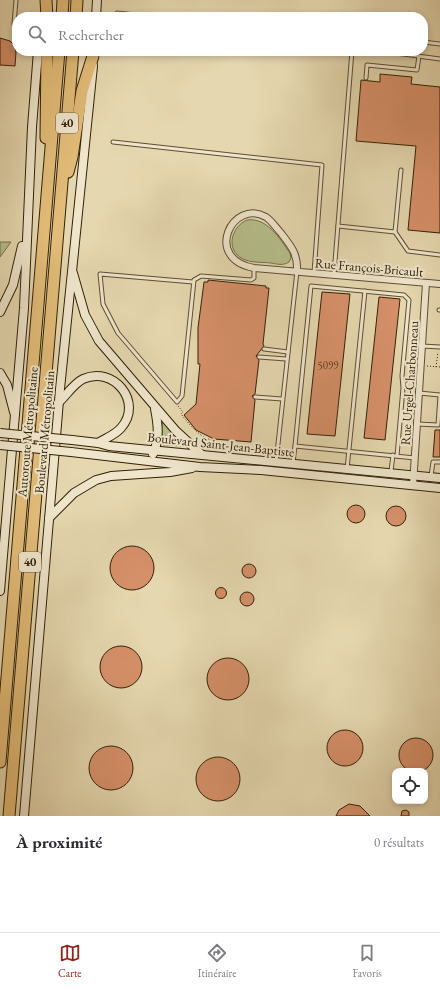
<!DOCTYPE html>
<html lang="fr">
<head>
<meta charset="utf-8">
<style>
  body { margin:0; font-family:"EB Garamond",serif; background:#f7f7f7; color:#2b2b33 }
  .controls { position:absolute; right:12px; bottom:12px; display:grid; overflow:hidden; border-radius:8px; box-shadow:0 2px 6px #0003 }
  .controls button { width:36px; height:36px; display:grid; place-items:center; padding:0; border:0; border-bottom:1px solid #e1e1e2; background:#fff; color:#2b2b33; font:20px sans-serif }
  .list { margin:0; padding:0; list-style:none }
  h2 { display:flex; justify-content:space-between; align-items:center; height:52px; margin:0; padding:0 16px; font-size:17px }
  h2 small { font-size:13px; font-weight:400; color:#7c7c81 }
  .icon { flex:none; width:22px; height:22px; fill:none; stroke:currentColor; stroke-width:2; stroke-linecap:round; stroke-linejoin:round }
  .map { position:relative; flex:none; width:440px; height:816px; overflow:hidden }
  .search { position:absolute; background:#fff; box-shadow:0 2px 6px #0003; left:12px; right:12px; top:12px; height:44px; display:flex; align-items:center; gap:10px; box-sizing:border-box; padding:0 14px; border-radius:16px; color:#7c7c81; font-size:15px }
  .sheet { height:116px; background:#fff }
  nav { display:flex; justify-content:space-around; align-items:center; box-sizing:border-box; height:56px; border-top:1px solid #e1e1e2; background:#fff; font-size:11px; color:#7c7c81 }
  nav a { display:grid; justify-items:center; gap:2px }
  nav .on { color:#8f2418 }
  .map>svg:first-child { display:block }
  .green { fill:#b5be8a; stroke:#747048 }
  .building { fill:#d69069; stroke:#322107 }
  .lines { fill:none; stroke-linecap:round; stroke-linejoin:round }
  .service-casing { stroke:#5f4e31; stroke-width:5 }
  .minor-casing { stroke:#5f4e31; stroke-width:8 }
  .secondary-casing { stroke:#322107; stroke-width:10 }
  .motorway-casing { stroke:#322107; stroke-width:13 }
  .path { stroke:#322107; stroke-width:1; stroke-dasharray:1 2; stroke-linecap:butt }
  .service { stroke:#eee5cb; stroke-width:3 }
  .minor { stroke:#eee5cb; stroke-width:6 }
  .secondary { stroke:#eee5cb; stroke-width:8 }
  .motorway { stroke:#e2bc78; stroke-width:11 }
  .secondary-bridge-casing { stroke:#322107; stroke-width:10; stroke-linecap:butt }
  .secondary-bridge { stroke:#eee5cb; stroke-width:8 }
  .labels { text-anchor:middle; stroke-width:4; stroke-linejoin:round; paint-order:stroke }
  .number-label { font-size:11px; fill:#5b3d20 }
  .shield { fill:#eee5cb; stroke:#6a5c42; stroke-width:1 }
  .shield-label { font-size:12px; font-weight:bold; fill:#322107 }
  .street-label { font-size:13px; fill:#322107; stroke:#eee5cb }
</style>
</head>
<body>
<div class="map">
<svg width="440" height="816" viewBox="0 0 440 816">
  <rect width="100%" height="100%" fill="#e5d7af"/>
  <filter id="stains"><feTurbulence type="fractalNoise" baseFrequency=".005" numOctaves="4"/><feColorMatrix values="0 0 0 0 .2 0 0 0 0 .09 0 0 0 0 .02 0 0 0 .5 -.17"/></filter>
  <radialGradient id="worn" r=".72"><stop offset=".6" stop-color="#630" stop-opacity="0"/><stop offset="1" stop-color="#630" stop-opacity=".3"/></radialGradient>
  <g class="green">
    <path d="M247,220C267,217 280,239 290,253L291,258L289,262C283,266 277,264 271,263C262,262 251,263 243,259C225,250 231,227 247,220Z"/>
    <path d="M0,242H11L0,257Z"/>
    <path d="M164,423L184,444L183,446L163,445L160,442L162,424Z"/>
  </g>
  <g class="building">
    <path d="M0,38L10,41L14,45L16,52L15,66L0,65Z"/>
    <path d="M380,74L412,77L411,84L440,87V233L408,230L416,146L356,141L361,80L380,82Z"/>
    <path d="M208,280L266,286V288H269L263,344L264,346L256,356L259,360L255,394L252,396L255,400L251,442L214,439L196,430L184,415L196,404L200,364H198V328L204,282H208Z"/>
    <path d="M322,292L350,294L335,436L307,434Z"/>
    <path d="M379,297L400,299L385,440L364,438Z"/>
    <path d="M435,430H440V457H433Z"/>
    <circle cx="356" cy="514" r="9"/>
    <circle cx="396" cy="516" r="10"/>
    <circle cx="132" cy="568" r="22"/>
    <circle cx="249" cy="571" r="7"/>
    <circle cx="221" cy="593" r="5.5"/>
    <circle cx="247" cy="599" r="7"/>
    <circle cx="121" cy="667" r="21"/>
    <circle cx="228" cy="679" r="21"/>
    <circle cx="345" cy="748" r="18"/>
    <circle cx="416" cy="755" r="17"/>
    <circle cx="111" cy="768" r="22"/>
    <circle cx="218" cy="779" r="22"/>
    <path d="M349,804L360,806L370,816H336L339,810Z"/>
    <path d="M406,810L409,812V816H401L402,811Z"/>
  </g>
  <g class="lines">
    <g class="service-casing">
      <g id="service">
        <path d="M117,13L155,17"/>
        <path d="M14,24L16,0"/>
        <path d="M423,42L440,44"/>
        <path d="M365,51L381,52"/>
        <path d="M381,51L440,59"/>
        <path d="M366,78L367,65L417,70L419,56"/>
        <path d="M113,142L322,165L314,273"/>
        <path d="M338,226L395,232L401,170"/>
        <path d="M395,232L408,251L440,255"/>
        <path d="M334,274L352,51"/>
        <path d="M193,282L100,274L103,304L118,333L177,402L182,396L194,280L201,276L251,280L254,278V268"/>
        <path d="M439,310H440"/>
        <path d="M422,346L440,347"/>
        <path d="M264,349L288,352"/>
        <path d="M259,357L286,359"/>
        <path d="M419,393L440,395"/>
        <path d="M255,397L282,399"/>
        <path d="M417,424L438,425L440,396"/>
        <path d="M295,446L311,286L404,295L409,300L402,376L403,388L397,456"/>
        <path d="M276,462L297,271"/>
        <path d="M293,463L295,446L415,458"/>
        <path d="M347,469L365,291"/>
        <path d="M391,471L393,455"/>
        <path d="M431,476L433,462H440"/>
      </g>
    </g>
    <g class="minor-casing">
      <g id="minor">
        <path d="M297,271C298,254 291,246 281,233C276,228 272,221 266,217C232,198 203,259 254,268L440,284"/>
        <path d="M413,485L426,283"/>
      </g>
    </g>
    <g class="secondary-casing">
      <g id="secondary">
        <path d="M96,17L97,0"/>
        <path d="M73,273L85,315L99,341L176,431L201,454"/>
        <path d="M0,312L13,285L22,246"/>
        <path d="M0,373L7,385L14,412"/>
        <path d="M58,403C66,396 73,384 83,379C113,365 144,402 121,428C115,435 106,438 98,443"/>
        <path d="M72,440L98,443L109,446L440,478"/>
        <path d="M71,452L200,467L261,470L440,488"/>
        <path d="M153,454C160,439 158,424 155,409"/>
        <path d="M49,518L74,493L96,480L111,476L170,472L192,468"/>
        <path d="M0,591L24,308L32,127L38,51"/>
        <path d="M24,816L60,389L93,66"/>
      </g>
    </g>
    <g class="motorway-casing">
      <g id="motorway">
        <path d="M46,0L47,17"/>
        <path d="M62,17L63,0"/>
        <path d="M76,17L77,0"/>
        <path d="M46,138L47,51"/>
        <path d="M68,172L72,157L82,91L93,56"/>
        <path d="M0,762L59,51"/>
        <path d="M9,816L73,51"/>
      </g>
    </g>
    <g class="path">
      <path d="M427,366L440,367"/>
      <path d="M436,367L438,352"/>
      <path d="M178,406L183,412L181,414C190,425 201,440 217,441L216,449"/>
    </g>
    <use href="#service" class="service"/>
    <use href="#minor" class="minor"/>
    <use href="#secondary" class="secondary"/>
    <use href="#motorway" class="motorway"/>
    <g class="secondary-bridge-casing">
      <g id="secondary-bridge">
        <path d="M0,433L72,440"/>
        <path d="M0,445L71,452"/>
      </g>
    </g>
    <use href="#secondary-bridge" class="secondary-bridge"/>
  </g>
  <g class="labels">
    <g class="number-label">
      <text x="328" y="369">5099</text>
    </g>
    <g class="shield">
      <rect x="56" y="113" width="22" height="20" rx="3"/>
      <rect x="19" y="552" width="22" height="20" rx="3"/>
    </g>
    <g class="shield-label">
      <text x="67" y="127">40</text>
      <text x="30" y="566">40</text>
    </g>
    <g class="street-label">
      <text transform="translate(369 267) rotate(5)" y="5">Rue François-Bricault</text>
      <text transform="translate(409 383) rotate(-86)" y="5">Rue Urgel-Charbonneau</text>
      <text transform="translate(27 432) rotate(-85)" y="5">Autoroute Métropolitaine</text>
      <text transform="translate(44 432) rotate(-85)" y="5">Boulevard Métropolitain</text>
      <text transform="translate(221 444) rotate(6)" y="5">Boulevard Saint-Jean-Baptiste</text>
    </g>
  </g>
  <rect width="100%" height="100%" filter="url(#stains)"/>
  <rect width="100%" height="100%" fill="url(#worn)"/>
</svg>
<div class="controls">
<button><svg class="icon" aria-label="locate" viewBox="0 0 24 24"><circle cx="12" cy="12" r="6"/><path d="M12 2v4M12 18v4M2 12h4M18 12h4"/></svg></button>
</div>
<div class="search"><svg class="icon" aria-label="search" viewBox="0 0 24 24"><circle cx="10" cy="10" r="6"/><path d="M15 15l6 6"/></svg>Rechercher</div>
</div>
<section class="sheet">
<h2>À proximité<small>0 résultats</small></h2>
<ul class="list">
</ul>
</section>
<nav>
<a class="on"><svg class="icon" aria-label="map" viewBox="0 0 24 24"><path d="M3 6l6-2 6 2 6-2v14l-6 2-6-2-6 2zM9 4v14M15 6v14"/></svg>Carte</a>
<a><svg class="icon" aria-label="directions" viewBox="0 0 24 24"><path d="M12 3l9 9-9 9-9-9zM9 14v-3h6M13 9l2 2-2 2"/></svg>Itinéraire</a>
<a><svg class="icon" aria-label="saved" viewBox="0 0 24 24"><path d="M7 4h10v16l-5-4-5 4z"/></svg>Favoris</a>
</nav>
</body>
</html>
